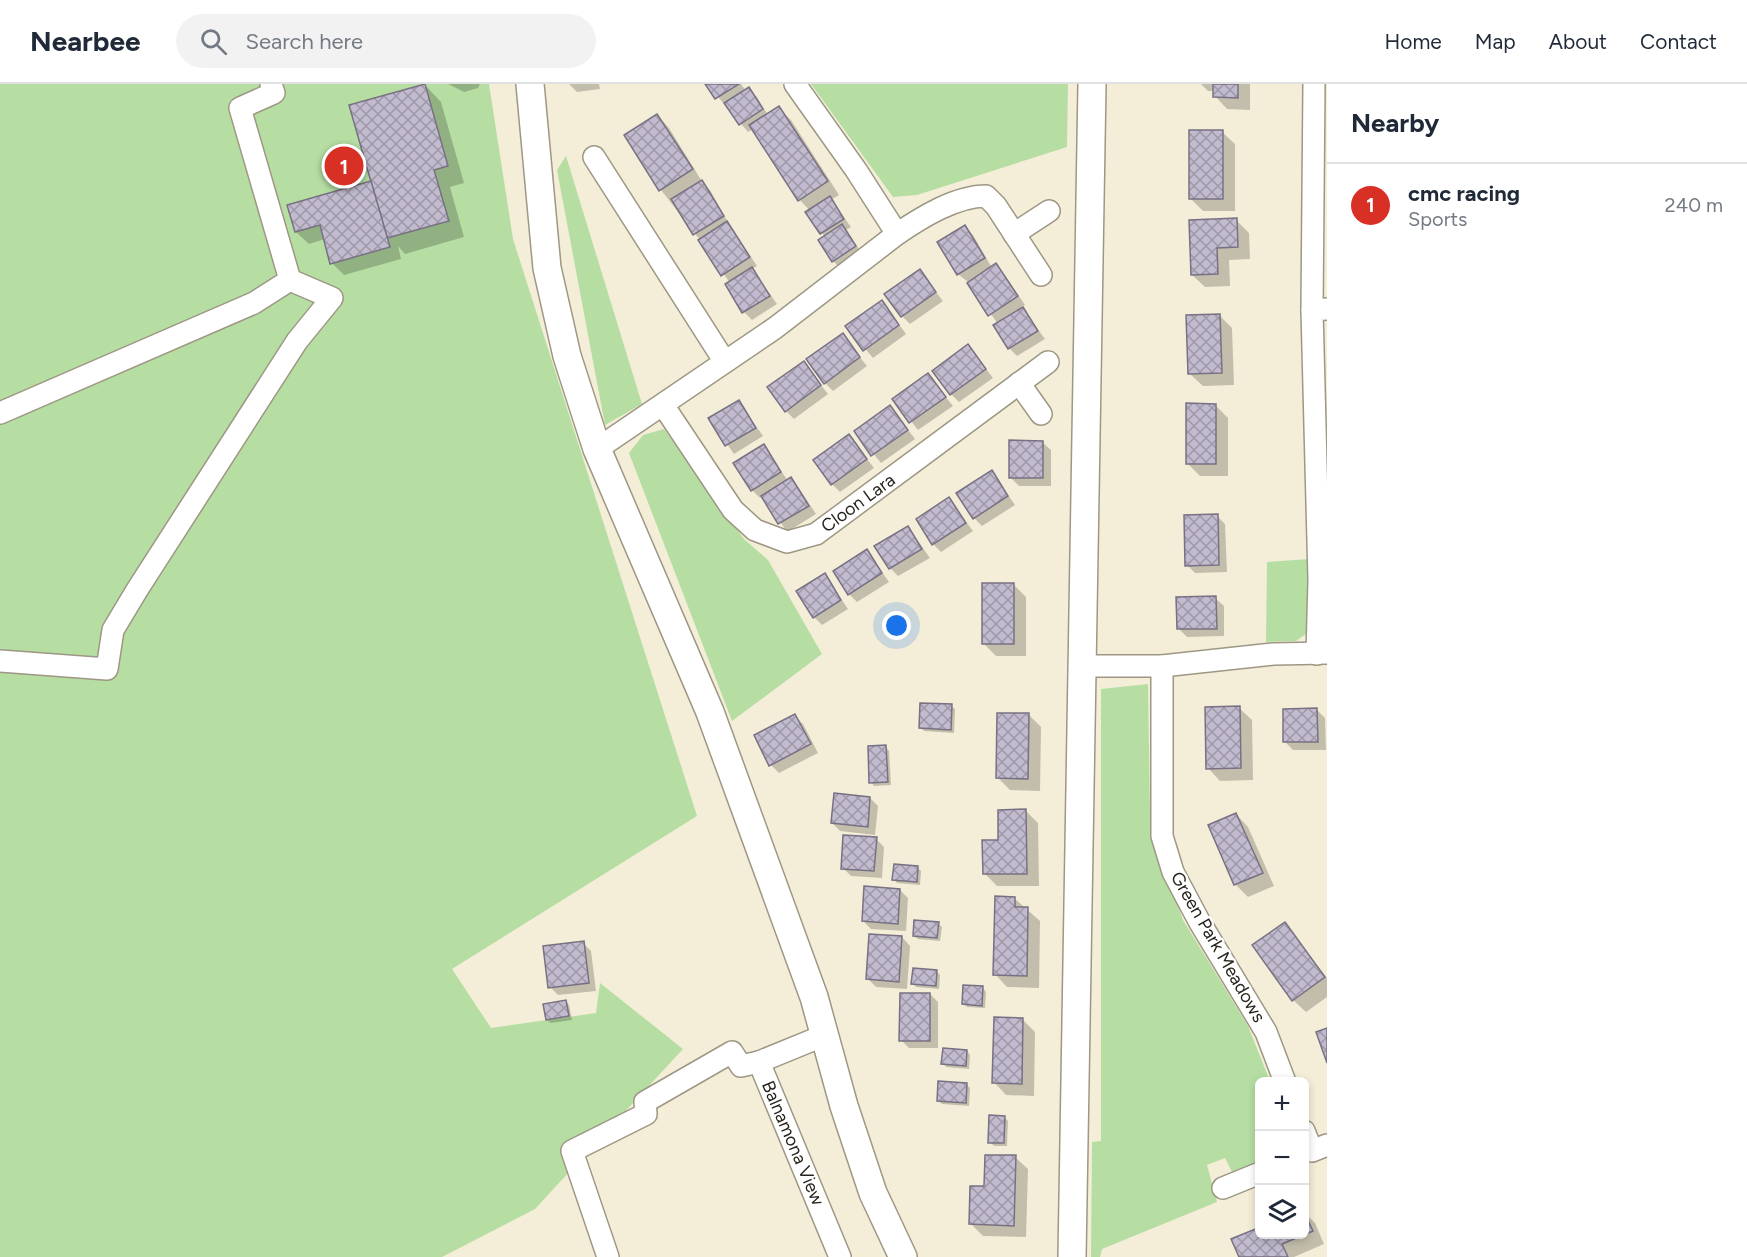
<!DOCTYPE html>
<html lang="en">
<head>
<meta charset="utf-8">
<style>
  body { margin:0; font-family:Figtree,sans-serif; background:#f2f2f3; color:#1f2937 }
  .controls { position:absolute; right:18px; bottom:18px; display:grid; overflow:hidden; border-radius:9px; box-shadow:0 3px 9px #0003 }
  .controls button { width:54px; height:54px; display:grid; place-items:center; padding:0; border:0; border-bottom:2px solid #e0e1e3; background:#fff; color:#1f2937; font:30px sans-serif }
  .you { position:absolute; left:897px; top:542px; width:21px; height:21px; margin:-15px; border:4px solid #fff; border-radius:50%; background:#1a73e8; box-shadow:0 0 0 9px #1a73e833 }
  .badge { display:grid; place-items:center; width:39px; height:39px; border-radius:50%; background:#d93025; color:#fff; font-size:20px; font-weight:700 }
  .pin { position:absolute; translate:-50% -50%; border:3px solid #fff; box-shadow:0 2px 6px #0006 }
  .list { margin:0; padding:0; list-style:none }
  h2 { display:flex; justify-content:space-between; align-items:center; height:78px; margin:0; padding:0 24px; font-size:26px }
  h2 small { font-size:20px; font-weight:400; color:#747a83 }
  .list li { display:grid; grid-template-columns:39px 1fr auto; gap:18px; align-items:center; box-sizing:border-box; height:84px; padding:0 24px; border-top:2px solid #e0e1e3 }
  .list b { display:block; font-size:22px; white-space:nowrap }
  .list p { margin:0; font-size:20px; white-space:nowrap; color:#747a83 }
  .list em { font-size:20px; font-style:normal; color:#747a83 }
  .icon { flex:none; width:33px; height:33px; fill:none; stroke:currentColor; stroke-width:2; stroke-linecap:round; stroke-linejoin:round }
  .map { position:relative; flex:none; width:1327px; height:1173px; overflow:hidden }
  header { display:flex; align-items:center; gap:36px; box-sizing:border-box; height:84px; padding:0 30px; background:#fff; border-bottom:2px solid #e0e1e3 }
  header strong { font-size:28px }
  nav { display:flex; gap:33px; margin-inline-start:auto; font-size:21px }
  .search { width:420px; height:54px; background:#f2f2f3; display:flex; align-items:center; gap:15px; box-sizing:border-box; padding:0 21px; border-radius:33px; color:#747a83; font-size:22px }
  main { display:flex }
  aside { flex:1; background:#fff }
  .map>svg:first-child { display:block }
  .green { fill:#b6dea3 }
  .shadow { fill:#0003 }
  .building { fill:url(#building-cross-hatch); stroke:#787183; stroke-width:1.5 }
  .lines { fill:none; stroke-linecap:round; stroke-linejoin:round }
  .minor-casing { stroke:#9d9784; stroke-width:24 }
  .major-casing { stroke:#9d9784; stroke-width:30 }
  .minor { stroke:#fff; stroke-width:21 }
  .major { stroke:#fff; stroke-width:27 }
  .labels { text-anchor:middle; stroke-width:4.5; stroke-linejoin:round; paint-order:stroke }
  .street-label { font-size:18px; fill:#26241c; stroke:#fff }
</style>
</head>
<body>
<header>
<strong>Nearbee</strong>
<div class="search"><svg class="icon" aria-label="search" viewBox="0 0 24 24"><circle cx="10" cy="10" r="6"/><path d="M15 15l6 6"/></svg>Search here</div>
<nav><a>Home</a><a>Map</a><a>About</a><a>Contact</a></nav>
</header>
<main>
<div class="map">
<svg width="1327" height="1173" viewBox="0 0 1327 1173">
  <defs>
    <pattern id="building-cross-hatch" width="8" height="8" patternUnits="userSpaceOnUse" patternTransform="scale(1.5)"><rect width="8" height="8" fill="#c2bbcf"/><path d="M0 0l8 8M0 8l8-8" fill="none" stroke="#9d98a7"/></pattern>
  </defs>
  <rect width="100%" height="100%" fill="#f4eed8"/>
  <g class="green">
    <path d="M0,0H489L513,155L697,732L452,885L491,944L596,929L600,899L683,965L535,1125L442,1173H0Z"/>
    <path d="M811,0H1068L1067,63L917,111L893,113Z"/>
    <path d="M566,72L642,320L605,341L557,86Z"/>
    <path d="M664,345L744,455L768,476L822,570L732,637L629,369L643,351Z"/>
    <path d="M1310,475L1306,550L1296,557L1266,558L1267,478Z"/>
    <path d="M1148,600L1150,730L1161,770L1183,836L1248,942L1270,997L1260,998L1259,1082L1234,1092L1225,1074L1207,1081L1217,1118L1102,1165L1100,1173H1091L1092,1058L1101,1057V605Z"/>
  </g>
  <g class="shadow">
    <path d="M448,0H480L478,4L464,8Z"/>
    <path d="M569,0H599L600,5L577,8Z"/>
    <path d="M707,0H741L746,7L748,5L757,13L768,31L778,24L791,36L839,111L831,116L851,143L846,146L863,171L841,185L833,177L825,153L807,129L810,127L800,116L753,45L748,48Z"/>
    <path d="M1201,0H1250V26L1227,25L1215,12V7H1208Z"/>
    <path d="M425,1L441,18L464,99L450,103L464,153L405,170L398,162L401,175L344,191L332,179L325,155L309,160L296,148L373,98Z"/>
    <path d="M657,31L669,44L703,99L710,106L730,142L757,182L752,185L777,220L752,236L744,228L727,201L730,199L700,156L661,106Z"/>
    <path d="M1222,48L1235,60V127H1203L1191,115Z"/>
    <path d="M1236,136L1249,149L1250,175L1229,176L1230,202L1205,203L1192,191Z"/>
    <path d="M965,143L973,151L992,184L996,181L1004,190L1025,221L1021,223L1045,255L1017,272L1009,264L998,240L968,198L958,190Z"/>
    <path d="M919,187L943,217L910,240L902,232Z"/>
    <path d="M882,218L906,250L873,274L847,243Z"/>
    <path d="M1219,231L1232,244L1234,301L1203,302L1190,290Z"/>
    <path d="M842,251L867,282L833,307L825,299Z"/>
    <path d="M968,262L993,294L959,318L951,310Z"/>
    <path d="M804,279L828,310L794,335L786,327Z"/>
    <path d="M928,291L953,322L918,346L894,315Z"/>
    <path d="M738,317L763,352L734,370L710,335Z"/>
    <path d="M1215,321L1228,334V392H1200L1187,379Z"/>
    <path d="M890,323L915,355L881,379L856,348Z"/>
    <path d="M849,352L874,384L840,408L832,400Z"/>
    <path d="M1042,358L1051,366V402H1019L1011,394Z"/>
    <path d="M764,362L788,397L791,395L799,404L816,430L787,448L763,412L760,414L752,406Z"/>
    <path d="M992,388L1015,421L982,442L974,434Z"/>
    <path d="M949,415L973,447L941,468L933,460Z"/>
    <path d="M1217,432L1225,440L1227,488L1195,489L1187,481Z"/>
    <path d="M908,443L930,474L898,492L890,484Z"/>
    <path d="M867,467L889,498L857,518L849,510Z"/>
    <path d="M825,491L848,525L822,541L814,533Z"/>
    <path d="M1013,500L1026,513V572H996L984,560Z"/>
    <path d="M1215,514L1224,522V552L1187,553L1179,545Z"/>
    <path d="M951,622L955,625L954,649L924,647L921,644Z"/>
    <path d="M1239,624L1252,636L1253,696L1220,697L1208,684Z"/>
    <path d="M1317,626L1325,634L1326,666H1293L1285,658Z"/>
    <path d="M1028,630L1041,643L1040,707L1010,706L998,694Z"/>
    <path d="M795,632L803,640L818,669L779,689L771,681Z"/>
    <path d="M886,663L889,667L891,701L874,702L871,698Z"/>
    <path d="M870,714L878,722L875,751L840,747L832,739Z"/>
    <path d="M1026,727L1038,739L1039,802H997L984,789L1000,757Z"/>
    <path d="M1236,730L1248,743L1274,802L1248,813L1236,801L1210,742Z"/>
    <path d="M876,755L884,763L882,794L851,792L843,784Z"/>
    <path d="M917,783L921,787L920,801L897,799L894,795Z"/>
    <path d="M900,806L908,814L906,847L871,845L863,837Z"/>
    <path d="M1014,814L1040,837L1039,904L1007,903L995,890Z"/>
    <path d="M938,840L942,843L940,857L918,855L914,852Z"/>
    <path d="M1284,840L1327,894V913L1306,928L1293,916Z"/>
    <path d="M902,853L910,862L907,905L876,903L868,895Z"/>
    <path d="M583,859L591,867L596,907L558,911L550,903Z"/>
    <path d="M936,887L940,891L939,905L916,903L913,899Z"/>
    <path d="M983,904L986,908L985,924L967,923L964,920Z"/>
    <path d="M930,910L938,918V964H909L901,956Z"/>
    <path d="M566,917L569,921L572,936L551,939L547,936Z"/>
    <path d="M1023,936L1035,948L1034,1012L1006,1011L994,998Z"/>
    <path d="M967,967L970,971L969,985L946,983L943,979Z"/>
    <path d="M966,1000L970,1004L969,1022L942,1020L939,1017Z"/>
    <path d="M1004,1033L1008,1037L1007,1062H994L990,1058Z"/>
    <path d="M1015,1073L1028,1085L1026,1153L983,1152L971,1140L985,1103Z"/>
    <path d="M1304,1128L1315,1139L1324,1160L1294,1173H1241L1260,1150H1304Z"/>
  </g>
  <g class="building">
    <path d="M425,0L448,82L434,86L449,137L387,154L349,21Z"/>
    <path d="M705,0H739L715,15Z"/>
    <path d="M1213,0H1238V14L1213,13Z"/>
    <path d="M749,3L763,25L739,41L724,19Z"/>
    <path d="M779,22L828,97L798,117L749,41Z"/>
    <path d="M657,30L693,85L659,107L624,51Z"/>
    <rect x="1189" y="46" width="34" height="69"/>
    <path d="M702,96L724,132L693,151L671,115Z"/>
    <path d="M371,97L390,163L330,180L320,141L295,148L287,121Z"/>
    <path d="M830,112L844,135L820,150L805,128Z"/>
    <path d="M1237,134L1238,163L1217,164L1218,190L1191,191L1189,136Z"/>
    <path d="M727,137L750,173L721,192L698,156Z"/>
    <path d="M842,140L856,162L832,178L818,156Z"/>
    <path d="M965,141L985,174L957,191L937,158Z"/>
    <path d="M996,179L1018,212L988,232L967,199Z"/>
    <path d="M752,183L770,212L742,229L725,200Z"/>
    <path d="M920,185L936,208L901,233L884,210Z"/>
    <path d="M882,216L899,241L863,267L845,242Z"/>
    <path d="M1023,223L1038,247L1008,265L993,241Z"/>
    <path d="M1220,230L1222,289L1188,290L1186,231Z"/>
    <path d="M843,249L860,273L824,300L806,275Z"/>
    <path d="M968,260L986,285L950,311L932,287Z"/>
    <path d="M804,277L821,301L785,328L767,303Z"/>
    <path d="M928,289L946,313L909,339L892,315Z"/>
    <path d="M739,316L756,344L725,362L708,334Z"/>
    <path d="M1186,319L1216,320V380H1186Z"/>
    <path d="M890,321L908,346L871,372L854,347Z"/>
    <path d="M849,350L867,375L831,401L813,376Z"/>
    <path d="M1009,356L1043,357V394H1009Z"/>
    <path d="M764,360L781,388L751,407L733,379Z"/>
    <path d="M992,386L1008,412L973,435L956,409Z"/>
    <path d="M791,393L809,422L778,440L761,412Z"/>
    <path d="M949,413L966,439L932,461L916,435Z"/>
    <path d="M1218,430L1219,481L1185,482L1184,431Z"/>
    <path d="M908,442L922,465L889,485L874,462Z"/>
    <path d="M867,465L882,489L848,511L833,487Z"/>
    <path d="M825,489L841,516L813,534L796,507Z"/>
    <rect x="982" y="499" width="32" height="61"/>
    <path d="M1216,512L1217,545H1177L1176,513Z"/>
    <path d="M920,619L952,620L951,646L919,644Z"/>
    <path d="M1240,622L1241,684L1206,685L1205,623Z"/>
    <path d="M1317,624L1318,658H1283V625Z"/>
    <path d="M997,629H1029L1028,695L996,694Z"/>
    <path d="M795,630L811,660L769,682L754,651Z"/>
    <path d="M886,661L888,698L869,699L868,662Z"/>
    <path d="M834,709L870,713L868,743L831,739Z"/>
    <path d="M1026,725L1027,790H983L982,756H998V726Z"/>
    <path d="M1236,729L1263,789L1234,801L1208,741Z"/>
    <path d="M843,751L877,753L874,787L841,785Z"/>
    <path d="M894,780L918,782L917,798L892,796Z"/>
    <path d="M864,802L900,805L898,840L862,837Z"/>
    <path d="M995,812L1015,813V823H1028L1027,892L993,891Z"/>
    <path d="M914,836L939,838L937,854L913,852Z"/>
    <path d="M1285,838L1325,893L1292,917L1252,861Z"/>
    <path d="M869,850L902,852L899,898L866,895Z"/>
    <path d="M584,857L589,899L548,904L543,862Z"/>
    <path d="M913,884L937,886L936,902L911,900Z"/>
    <path d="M963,901L983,902L982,922L962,920Z"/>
    <path d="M900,909H930V957H899Z"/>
    <path d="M566,916L569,932L546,936L543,920Z"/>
    <path d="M994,933L1023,934L1022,1000L992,999Z"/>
    <path d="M1327,944V979L1316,948Z"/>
    <path d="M943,964L967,966L966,982L941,980Z"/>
    <path d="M938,997L967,999L966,1019L937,1017Z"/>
    <path d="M989,1031L1005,1032L1004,1059H988Z"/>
    <path d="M985,1071H1016L1014,1142L969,1140L970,1102H984Z"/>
    <path d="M1304,1128L1313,1147L1282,1160L1288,1173H1239L1231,1155L1260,1143V1150H1304Z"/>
  </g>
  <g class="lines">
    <g class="minor-casing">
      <g id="minor">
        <path d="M795,0L856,86L897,150"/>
        <path d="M594,73L725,278"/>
        <path d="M1014,150L1049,127"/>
        <path d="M1312,226L1314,0"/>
        <path d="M1019,299L1041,330"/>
        <path d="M663,321L733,426L755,446L787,458L816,450L1048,278"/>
        <path d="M0,329L254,219L290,196L240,24L274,9L271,0"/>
        <path d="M597,365L775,244L897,150C922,133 956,112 986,112L996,122L1041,191"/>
        <path d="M1317,570L1319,496L1312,226L1327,225"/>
        <path d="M0,577L107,585L113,546L137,506L297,257L332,214L290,196"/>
        <path d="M1080,582H1162L1273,570L1327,569"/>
        <path d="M1162,582V752L1173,788L1199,837L1266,948L1285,998"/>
        <path d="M825,951L759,978L840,1173"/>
        <path d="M1304,1047L1312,1067L1327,1061"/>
        <path d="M1223,1104L1260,1089"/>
        <path d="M608,1173L572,1067L646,1030L645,1018L732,968L741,982L759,978"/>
      </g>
    </g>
    <g class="major-casing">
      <g id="major">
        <path d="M530,0L547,184L567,272L597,365L710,628L814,913L844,1022L873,1109L903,1173"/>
        <path d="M1072,1173L1092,0"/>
      </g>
    </g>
    <use href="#minor" class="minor"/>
    <use href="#major" class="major"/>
  </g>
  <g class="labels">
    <g class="street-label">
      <text transform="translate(858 419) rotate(-36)" y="6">Cloon Lara</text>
      <text transform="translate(1218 863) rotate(60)" y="6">Green Park Meadows</text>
      <text transform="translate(793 1059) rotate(67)" y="6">Balnamona View</text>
    </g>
  </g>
</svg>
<div class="controls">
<button>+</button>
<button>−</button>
<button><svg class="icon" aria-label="layers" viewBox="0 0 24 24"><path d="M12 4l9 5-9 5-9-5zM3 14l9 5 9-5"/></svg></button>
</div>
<div class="you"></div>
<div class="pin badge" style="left:344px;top:82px">1</div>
</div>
<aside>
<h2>Nearby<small></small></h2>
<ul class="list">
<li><span class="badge">1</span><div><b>cmc racing</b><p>Sports</p></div><em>240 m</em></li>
</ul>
</aside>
</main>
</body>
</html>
